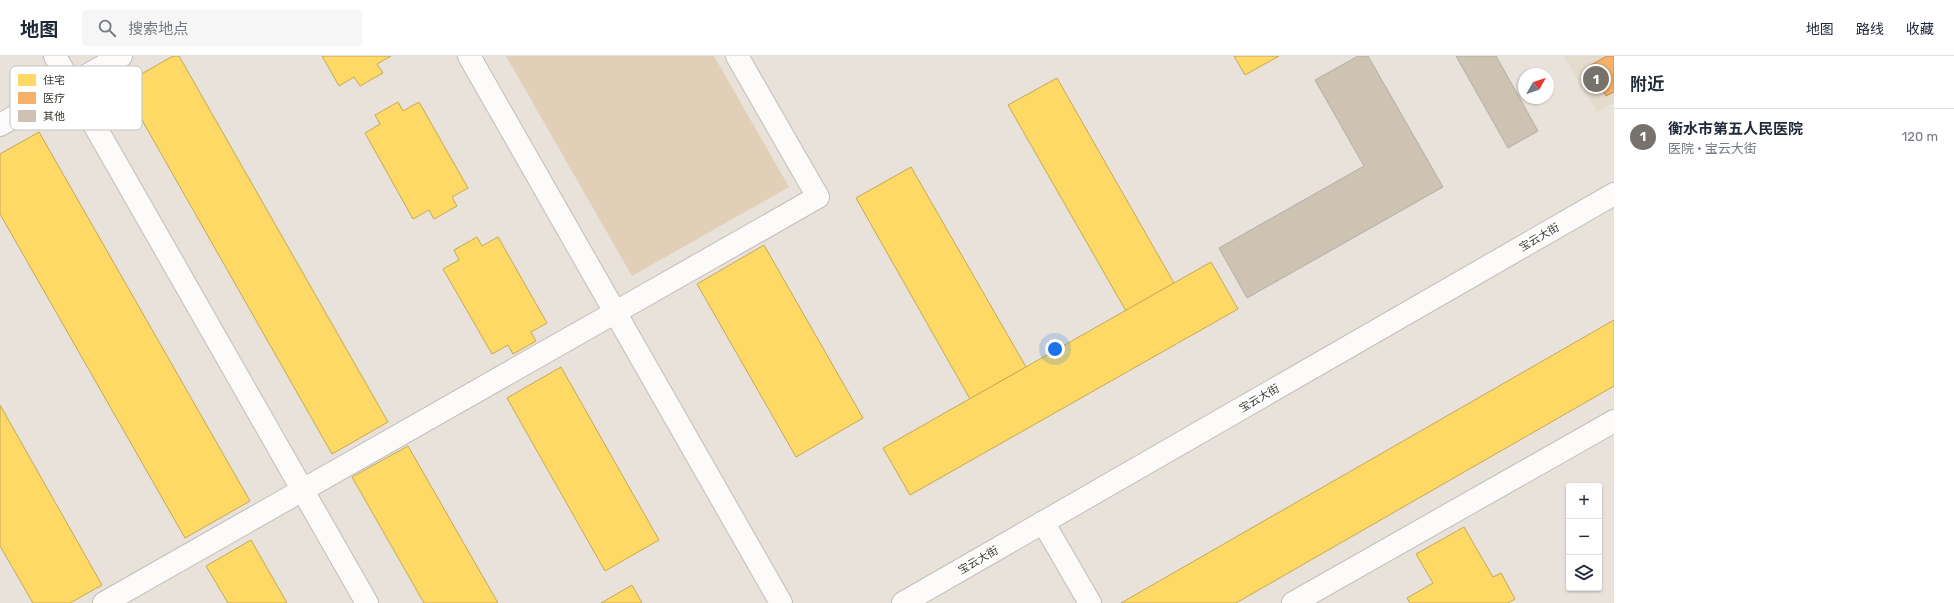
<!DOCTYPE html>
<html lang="zh">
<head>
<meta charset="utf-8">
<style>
  body { margin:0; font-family:Rubik,"Noto Sans SC",sans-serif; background:#f6f6f7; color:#1f2937 }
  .controls { position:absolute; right:12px; bottom:12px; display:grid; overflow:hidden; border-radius:4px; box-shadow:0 1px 3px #0004 }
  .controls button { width:36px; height:36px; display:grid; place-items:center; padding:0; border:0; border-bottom:1px solid #e0e1e3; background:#fff; color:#1f2937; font:20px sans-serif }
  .compass { position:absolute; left:1518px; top:12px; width:36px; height:36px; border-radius:50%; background:#fff; box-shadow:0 1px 3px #0004; rotate:50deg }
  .you { position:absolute; left:1055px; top:293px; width:14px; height:14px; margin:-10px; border:3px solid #fff; border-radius:50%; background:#1a73e8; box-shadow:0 0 0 6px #1a73e833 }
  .badge { display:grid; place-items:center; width:26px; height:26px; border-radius:50%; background:#77736c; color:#fff; font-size:13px; font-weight:700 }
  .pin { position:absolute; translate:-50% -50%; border:2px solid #fff; box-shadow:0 1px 4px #0006 }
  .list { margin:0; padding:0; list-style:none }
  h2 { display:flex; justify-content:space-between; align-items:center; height:52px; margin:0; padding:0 16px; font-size:17px }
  h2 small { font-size:13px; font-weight:400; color:#747a83 }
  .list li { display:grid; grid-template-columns:26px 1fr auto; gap:12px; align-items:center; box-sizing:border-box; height:56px; padding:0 16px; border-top:1px solid #e0e1e3 }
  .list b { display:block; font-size:15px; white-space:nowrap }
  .list p { margin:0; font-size:13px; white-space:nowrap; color:#747a83 }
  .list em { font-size:13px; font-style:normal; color:#747a83 }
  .icon { flex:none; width:22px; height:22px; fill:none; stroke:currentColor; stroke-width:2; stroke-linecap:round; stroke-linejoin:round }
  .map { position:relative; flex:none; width:1614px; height:547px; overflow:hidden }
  header { display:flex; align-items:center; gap:24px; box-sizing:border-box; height:56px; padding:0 20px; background:#fff; border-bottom:1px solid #e0e1e3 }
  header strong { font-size:19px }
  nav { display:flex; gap:22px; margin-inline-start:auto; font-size:14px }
  .search { width:280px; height:36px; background:#f6f6f7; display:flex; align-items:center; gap:10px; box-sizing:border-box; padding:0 14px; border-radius:4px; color:#747a83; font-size:15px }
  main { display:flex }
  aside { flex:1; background:#fff }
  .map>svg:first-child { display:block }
  .built { fill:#e5dbcc }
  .green { fill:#e1d0b7 }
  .homes { fill:#ffd966; stroke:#c4a856 }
  .health { fill:#f6b26b; stroke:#be8d5a }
  .building { fill:#cec3b2; stroke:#b2ada8 }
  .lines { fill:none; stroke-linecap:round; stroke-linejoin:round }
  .minor-casing { stroke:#c2bdb7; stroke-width:24 }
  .minor { stroke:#fcfbfa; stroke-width:22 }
  .labels { text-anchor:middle; stroke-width:4; stroke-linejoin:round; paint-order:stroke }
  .street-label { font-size:11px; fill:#3a3731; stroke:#fff }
  .key { fill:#fff; stroke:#c4c3c1; stroke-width:1 }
  .key-label { font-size:11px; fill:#3a3731 }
</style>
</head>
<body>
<header>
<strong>地图</strong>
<div class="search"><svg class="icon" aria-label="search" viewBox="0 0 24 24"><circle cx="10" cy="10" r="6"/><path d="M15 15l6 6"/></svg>搜索地点</div>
<nav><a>地图</a><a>路线</a><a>收藏</a></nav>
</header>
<main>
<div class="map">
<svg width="1614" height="547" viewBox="0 0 1614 547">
  <rect width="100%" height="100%" fill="#e8e2db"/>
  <path class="built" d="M1564,0H1614V46L1597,56Z"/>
  <path class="green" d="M506,0H714L789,131L632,220Z"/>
  <g class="homes">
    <path d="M173,0H179L388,366L332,398L122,29Z"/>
    <path d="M322,0H391L377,8L383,17L360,30L354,21L339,30Z"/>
    <path d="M1234,0H1279L1245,19Z"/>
    <path d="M1057,22L1174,227L1126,255L1008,49Z"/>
    <path d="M398,46L403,55L419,46L468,132L452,141L457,150L434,163L429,154L413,163L365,77L380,68L375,59Z"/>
    <path d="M39,76L250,445L185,482L0,158V98Z"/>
    <path d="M911,111L1026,311L970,343L856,142Z"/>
    <path d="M477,181L482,190L498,181L547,267L531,276L536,285L513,298L508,289L492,298L443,213L459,204L454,194Z"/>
    <path d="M764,189L863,362L796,401L697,228Z"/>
    <path d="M1211,206L1238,253L910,439L883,392Z"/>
    <path d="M1614,264V330L1236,547H1121Z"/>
    <path d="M561,311L659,484L605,515L507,342Z"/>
    <path d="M0,349L102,529L70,547H33L0,490Z"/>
    <path d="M408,390L498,547H424L352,421Z"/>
    <path d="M1464,471L1493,521L1501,517L1515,543L1508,547H1410L1407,542L1433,527L1416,498Z"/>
    <path d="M251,484L287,547H228L206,510Z"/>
    <path d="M632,529L642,547H601Z"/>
  </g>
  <path class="health" d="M1607,0H1614V36L1606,40L1589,10Z"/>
  <g class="building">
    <path d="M1358,0H1368L1443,131L1247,242L1219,192L1364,110L1315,24Z"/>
    <path d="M1456,0H1496L1538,75L1508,92Z"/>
  </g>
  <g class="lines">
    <g class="minor-casing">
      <g id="minor">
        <path d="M55,0L367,547"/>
        <path d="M469,0L781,547"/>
        <path d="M0,69L121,0"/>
        <path d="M1043,466L1090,547"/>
        <path d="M104,547L818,141L737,0"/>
        <path d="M903,547L1614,138"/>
        <path d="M1293,547L1614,365"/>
      </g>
    </g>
    <use href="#minor" class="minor"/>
  </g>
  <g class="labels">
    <g class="street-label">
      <text transform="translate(1539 181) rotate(-30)" y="4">宝云大街</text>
      <text transform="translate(1259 342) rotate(-30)" y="4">宝云大街</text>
      <text transform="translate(978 504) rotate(-30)" y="4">宝云大街</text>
    </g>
  </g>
  <rect x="10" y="10" width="132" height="64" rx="6" class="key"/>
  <rect x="18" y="18" width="18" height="12" fill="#ffd966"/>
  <rect x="18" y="36" width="18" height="12" fill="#f6b26b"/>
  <rect x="18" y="54" width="18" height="12" fill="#cec3b2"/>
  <g class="key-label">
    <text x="43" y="28">住宅</text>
    <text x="43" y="46">医疗</text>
    <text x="43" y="64">其他</text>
  </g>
</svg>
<div class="controls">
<button>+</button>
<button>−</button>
<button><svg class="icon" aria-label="layers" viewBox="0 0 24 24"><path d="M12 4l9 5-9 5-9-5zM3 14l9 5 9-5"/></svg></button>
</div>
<svg class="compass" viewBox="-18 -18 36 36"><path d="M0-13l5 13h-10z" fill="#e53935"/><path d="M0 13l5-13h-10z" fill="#747a83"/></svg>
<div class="you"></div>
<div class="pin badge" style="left:1596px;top:23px">1</div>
</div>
<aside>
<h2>附近<small></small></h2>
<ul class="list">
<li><span class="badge">1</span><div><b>衡水市第五人民医院</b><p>医院 · 宝云大街</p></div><em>120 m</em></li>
</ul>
</aside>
</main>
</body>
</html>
